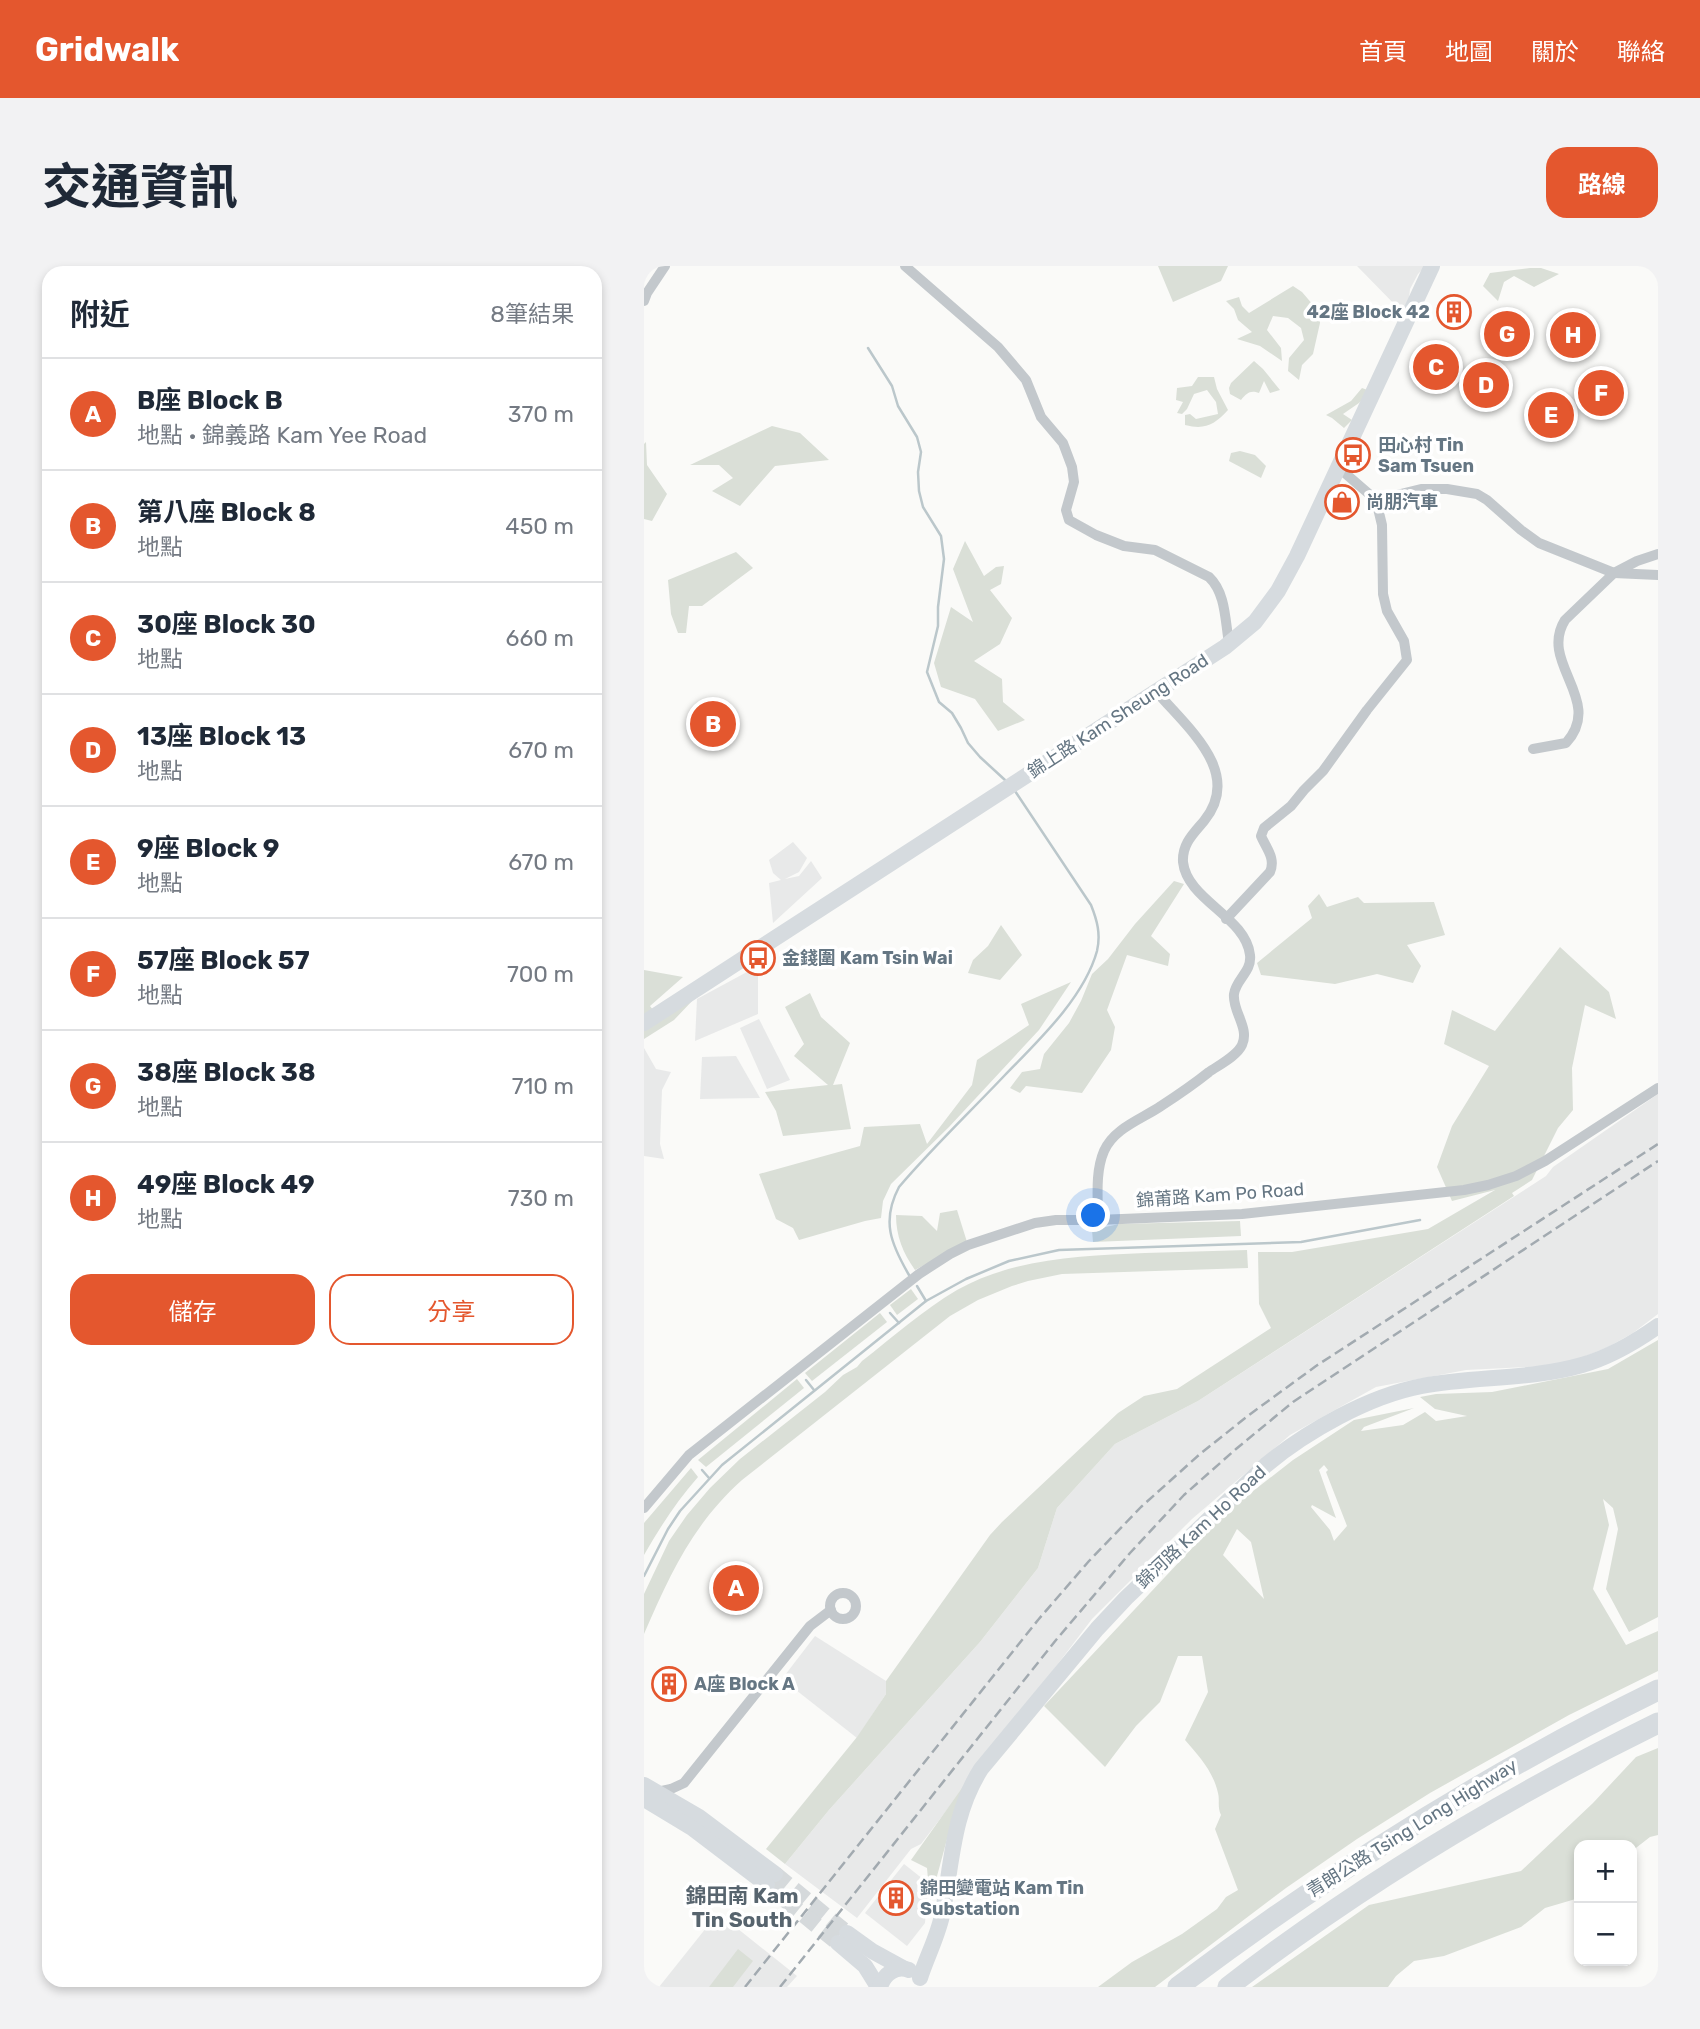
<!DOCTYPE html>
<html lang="zh-TW">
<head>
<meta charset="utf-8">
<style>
  body { margin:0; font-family:Rubik,"Noto Sans TC",sans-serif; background:#f2f2f3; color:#1f2937 }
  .controls { position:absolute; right:21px; bottom:21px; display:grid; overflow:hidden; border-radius:14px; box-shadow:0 4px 10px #0003 }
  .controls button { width:63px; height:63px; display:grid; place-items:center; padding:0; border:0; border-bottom:2px solid #e0e1e3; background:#fff; color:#1f2937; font:35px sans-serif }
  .you { position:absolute; left:450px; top:950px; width:24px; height:24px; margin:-18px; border:5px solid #fff; border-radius:50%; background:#1a73e8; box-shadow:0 0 0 10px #1a73e833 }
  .badge { display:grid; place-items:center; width:46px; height:46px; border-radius:50%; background:#e4572e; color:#fff; font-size:23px; font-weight:700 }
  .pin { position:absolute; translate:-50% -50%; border:4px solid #fff; box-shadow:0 2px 7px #0006 }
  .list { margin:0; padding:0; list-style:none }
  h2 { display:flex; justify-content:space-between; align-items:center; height:91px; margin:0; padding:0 28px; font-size:30px }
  h2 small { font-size:23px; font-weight:400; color:#747a83 }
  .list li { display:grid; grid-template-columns:46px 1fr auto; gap:21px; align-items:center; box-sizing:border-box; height:112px; padding:0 28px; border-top:2px solid #e0e1e3 }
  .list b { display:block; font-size:26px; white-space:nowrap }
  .list p { margin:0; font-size:23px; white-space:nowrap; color:#747a83 }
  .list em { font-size:23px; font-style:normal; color:#747a83 }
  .actions { display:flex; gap:14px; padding:21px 28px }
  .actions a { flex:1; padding:16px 0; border:2px solid #e4572e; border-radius:21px; text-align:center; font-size:24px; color:#e4572e }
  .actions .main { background:#e4572e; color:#fff }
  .map { position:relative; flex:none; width:1014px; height:1721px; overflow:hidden; border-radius:21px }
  header { display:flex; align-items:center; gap:42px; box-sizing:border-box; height:98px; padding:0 35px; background:#e4572e; color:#fff }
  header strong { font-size:33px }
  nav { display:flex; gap:38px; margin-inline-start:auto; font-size:24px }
  .intro { display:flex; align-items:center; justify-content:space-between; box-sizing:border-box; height:168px; padding:0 42px }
  h1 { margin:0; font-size:49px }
  .button { padding:18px 32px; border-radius:21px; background:#e4572e; color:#fff; font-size:24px; font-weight:700 }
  main { display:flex; gap:42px; padding:0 42px }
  aside { flex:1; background:#fff; border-radius:21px; box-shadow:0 4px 10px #0003 }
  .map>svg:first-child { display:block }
  .built { fill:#e8e9e9 }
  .green { fill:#dadfd7; fill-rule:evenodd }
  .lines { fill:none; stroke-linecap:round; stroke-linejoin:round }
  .stream { stroke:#bbc7cb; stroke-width:2.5 }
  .secondary-tunnel { stroke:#d5d9db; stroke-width:16; stroke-dasharray:16 8; stroke-linecap:butt }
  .street { stroke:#c3c8cc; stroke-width:10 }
  .secondary { stroke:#d6dbdf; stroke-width:16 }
  .highway { stroke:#d6dbdf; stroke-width:21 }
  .rail { stroke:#a2aab0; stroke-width:2.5; stroke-dasharray:10 5; stroke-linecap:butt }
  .labels { text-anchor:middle; stroke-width:7; stroke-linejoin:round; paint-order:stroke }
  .poi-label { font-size:18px; font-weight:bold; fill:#657683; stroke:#fff; text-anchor:start }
  .street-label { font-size:18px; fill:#657683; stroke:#fff }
  .quarter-label { font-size:21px; font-weight:bold; fill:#57646e; stroke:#fff }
</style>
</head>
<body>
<header>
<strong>Gridwalk</strong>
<nav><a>首頁</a><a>地圖</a><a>關於</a><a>聯絡</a></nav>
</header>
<div class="intro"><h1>交通資訊</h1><a class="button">路線</a></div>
<main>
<aside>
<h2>附近<small>8筆結果</small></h2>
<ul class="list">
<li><span class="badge">A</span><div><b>B座 Block B</b><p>地點 · 錦義路 Kam Yee Road</p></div><em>370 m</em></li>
<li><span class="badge">B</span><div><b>第八座 Block 8</b><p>地點</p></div><em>450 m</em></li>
<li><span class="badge">C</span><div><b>30座 Block 30</b><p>地點</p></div><em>660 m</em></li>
<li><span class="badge">D</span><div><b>13座 Block 13</b><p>地點</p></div><em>670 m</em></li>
<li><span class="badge">E</span><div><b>9座 Block 9</b><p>地點</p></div><em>670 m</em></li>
<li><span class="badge">F</span><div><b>57座 Block 57</b><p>地點</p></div><em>700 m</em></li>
<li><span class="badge">G</span><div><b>38座 Block 38</b><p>地點</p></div><em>710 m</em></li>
<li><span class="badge">H</span><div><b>49座 Block 49</b><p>地點</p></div><em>730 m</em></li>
</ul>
<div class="actions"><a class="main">儲存</a><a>分享</a></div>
</aside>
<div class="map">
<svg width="1014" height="1721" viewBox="0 0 1014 1721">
  <rect width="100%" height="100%" fill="#fafaf8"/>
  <g class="built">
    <path d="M713,0H782L774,8L766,23L765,32L758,46Z"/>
    <path d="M149,576L163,592L155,606L141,613L155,610L167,595L178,612L129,657L125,617L137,614L129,607L125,594Z"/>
    <path d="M114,700V748L51,775L53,733Z"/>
    <path d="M115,753L146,814L123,823L96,762Z"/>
    <path d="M0,782L12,803L27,806L18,824L16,878L20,893L0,890Z"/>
    <path d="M92,790L116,832L56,833L58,791Z"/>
    <path d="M1014,828V1048L989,1067L964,1081L937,1092L905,1100L822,1104L732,1121L646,1169L548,1253L448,1353L277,1578L267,1583L213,1652L141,1598L185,1544L336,1376L394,1302L413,1242L471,1178L554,1135L902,910L909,901Z"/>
    <path d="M171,1370L242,1415V1428L213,1472L138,1413Z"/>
    <path d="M260,1598L284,1617L281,1657L263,1680L221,1647Z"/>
    <path d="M74,1647L153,1710L143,1721H15Z"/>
  </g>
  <g class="green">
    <path d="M514,0H584L577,15L529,36Z"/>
    <path d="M886,2H897L915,8L890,21L870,10L860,16L854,35L839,20L846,7Z"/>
    <path d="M649,20L658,26L676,47V57L669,88L658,99L655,114L644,105L645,92L660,74L657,62L644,52L629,50L623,64L637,82L638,95L616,80L593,73L608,66L594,54L590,43L582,35L595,31L598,40L605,47Z"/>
    <path d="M610,95L619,103L636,124L626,127L620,115L615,127C606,124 603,127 597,134L586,128L585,122L587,117Z"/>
    <path d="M554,111H570L573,123L584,144C570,159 561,164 541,159V149L546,148L552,153L574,148L572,136L563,124L550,128L543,143L538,148L533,147L539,136L532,134L533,122L548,120Z"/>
    <path d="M718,122L726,125L715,137L699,148L708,154L700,162L688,152L682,149L707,135Z"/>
    <path d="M128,160L156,167L185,194L131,200L96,240L68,225L89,212L75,199H46Z"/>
    <path d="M2,176L3,199L23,228L8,255L0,253V178Z"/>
    <path d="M596,185L611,189L622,200L617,212L585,195L587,187Z"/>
    <path d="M321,275L340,310L352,301L360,300L357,318L346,324L368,352L356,378L330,395L358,413L359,436L381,454L354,465L331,433L297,421L290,397L307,341L329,356L309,303Z"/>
    <path d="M92,286L109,302L58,340H45L42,367H34L27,348L24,314Z"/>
    <path d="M530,615L540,618L507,670L526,688L524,700L483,689L463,744L471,761L467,784L438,827L382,820L376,827L366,822L378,806L396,803L400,788L425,757L437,735L448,708L464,693L491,658Z"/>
    <path d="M675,628L683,641L714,631L720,637L790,636L801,669L763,679L777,700L769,717L733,708L691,718L617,709L613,697L668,652L664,640Z"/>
    <path d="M357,659L378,689L356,714L324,707L329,694L344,680Z"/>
    <path d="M916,681L965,726L972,753L941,739L928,802L929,844L914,862L888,914L868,927L870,930L554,1135L471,1178L413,1242L394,1302L336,1376L185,1544L141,1598L122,1583L213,1471L242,1428V1415L346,1269L358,1256L474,1147L500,1130L533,1123L627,1062L615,1038L614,986H648L784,963L851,924L808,935L793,901L808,860L845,800L800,778L808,744L851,765Z"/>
    <path d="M0,704L39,711L6,740L16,753L49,734L30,754L0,773Z"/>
    <path d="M427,716L395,764L305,861L247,918L239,935L237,952L221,955L155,974L149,962L132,953L115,908L216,880L220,861L276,858L283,878L328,819L333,794L385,759L377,738Z"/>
    <path d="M166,727L177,751L206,777L189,819L198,818L207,863L139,870L132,845L121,826L184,819L150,790L160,778L141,741Z"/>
    <path d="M313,944L323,976L271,1004C259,987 252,970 252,949L278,950L293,965L296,947Z"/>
    <path d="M596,955L597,970L449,976L448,964L475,958Z"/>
    <path d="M603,984L604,1002L418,1008L384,1015L368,1020L334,1034L306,1050L98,1214C49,1258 26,1308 0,1368V1328L25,1275L43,1249L66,1222L96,1193L181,1126L199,1109L213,1101L218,1095C249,1071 279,1044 313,1024C370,992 437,990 501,987C535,986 569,985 603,984Z"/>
    <path d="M267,1023L274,1033L253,1049L246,1039Z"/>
    <path d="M236,1047L243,1056L168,1115L161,1107Z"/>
    <path d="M1014,1074V1351L985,1366L962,1323L974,1263L969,1242L959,1233L965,1259L949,1323L982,1379L1014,1365V1405L925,1449L786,1527L713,1573L642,1622L511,1721H454L488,1696L538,1668L573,1643L582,1631L594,1624L571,1563L577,1549C573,1540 576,1535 574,1527C569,1505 555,1490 541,1474L564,1426L558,1390H534L516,1436L492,1460L461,1501L400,1440L581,1247L649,1194L710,1154L770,1142L720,1161L717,1165L759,1159L781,1146L792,1155L823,1150L791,1143L776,1131L792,1128L848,1126L964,1103ZM680,1199L684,1204L682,1206L703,1260L690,1275L686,1264L667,1241L668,1239L692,1252L675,1204ZM593,1263L607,1276L620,1333L579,1289Z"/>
    <path d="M153,1113L160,1122L62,1201L54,1194Z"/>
    <path d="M47,1202L54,1211C33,1235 16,1261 0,1289V1257Z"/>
    <path d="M1014,1482V1569L1006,1571L988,1585V1579H935V1632L901,1642L877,1661L800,1690L770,1695L752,1710L744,1721H608L725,1639L877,1605L949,1537L992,1491Z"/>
    <path d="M328,1508L309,1551L286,1636L283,1602L267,1594Z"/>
    <path d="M94,1683L109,1695L89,1721H65Z"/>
  </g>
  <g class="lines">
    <g class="stream">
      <path d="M224,82L248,120L254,140L273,171L277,186L274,206L275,225L279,241L297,270L300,293L294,341V360L283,406L295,436L308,447L317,462L324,477L336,491L361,514"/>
      <path d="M265,1009C247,978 237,955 255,921C288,882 326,846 361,809C394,775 440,732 453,685C457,668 453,654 447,639L371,525"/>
      <path d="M273,1020L282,1035"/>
      <path d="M246,1047L255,1057"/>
      <path d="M162,1114L170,1124"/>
      <path d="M58,1204L65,1212"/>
      <path d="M0,1310L24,1263L36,1245L78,1199L282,1035L322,1013L365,995L415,984L657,976L776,954"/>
    </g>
    <g class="secondary-tunnel">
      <path d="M131,1608L203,1667"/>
      <path d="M123,1619L194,1677"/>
    </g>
    <g class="street">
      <path d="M261,0L354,81L382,114L397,151L419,177L428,201L430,216L422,244L425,254L452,269L480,280L511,284L565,311C582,327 581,355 585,377"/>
      <path d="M0,35L3,27L21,0"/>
      <path d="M695,202L732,234L777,223H803L833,228L843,234L877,264L895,277L970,307L1014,309"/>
      <path d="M889,483L922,477C961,434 894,397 921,354L970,307L993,295L1014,288"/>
      <path d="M582,653L626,606C632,592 622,582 617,570L620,562L647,540L660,524L679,505L723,444L763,394L760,375L743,345L739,328L738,259L732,234"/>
      <path d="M454,954C454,932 451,906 460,885C470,862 498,853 517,840C534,829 550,818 565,806C575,799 593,790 598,779C606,762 588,745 590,728C592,713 608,706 606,689C602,651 543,634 539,596C538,578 549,568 560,555C600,506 542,461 512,425"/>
      <path d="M0,1242L45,1189L275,1008L306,988L324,979L391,957L412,954H454L598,948L820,924L844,919L872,910L901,895L1014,822"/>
      <circle cx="199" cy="1340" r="13"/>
      <path d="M13,1526L27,1523L40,1517L166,1360L187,1344"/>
    </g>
    <g class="secondary">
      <path d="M0,757L581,381L611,356L634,325L653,290L788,0"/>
      <path d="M0,1519L55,1551L131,1608"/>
      <path d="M0,1533L48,1562L123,1619"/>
      <path d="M203,1667L228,1685L259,1702"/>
      <path d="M194,1677L221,1700L234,1721"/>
      <path d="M276,1712C283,1690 295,1668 299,1645C308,1595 309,1547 337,1503L453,1363L482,1332L622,1199C663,1165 725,1130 778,1120C831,1110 886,1114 938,1099C966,1091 990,1077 1014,1060"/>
      <path d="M236,1721C240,1708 252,1699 265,1704"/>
    </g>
    <g class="highway">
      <path d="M534,1721C685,1607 844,1507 1014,1424"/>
      <path d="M584,1721C717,1618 863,1531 1014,1457"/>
    </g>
    <g class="rail">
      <path d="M101,1721L394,1354L445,1295L497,1241L556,1188L605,1149L672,1100L1014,878"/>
      <path d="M136,1721L412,1374L486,1287L540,1229L592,1183L649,1136L1014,895"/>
    </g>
  </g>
  <defs>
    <g id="building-ring" transform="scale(1.75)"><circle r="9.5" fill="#fff" stroke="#e4572e" stroke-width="1.5"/><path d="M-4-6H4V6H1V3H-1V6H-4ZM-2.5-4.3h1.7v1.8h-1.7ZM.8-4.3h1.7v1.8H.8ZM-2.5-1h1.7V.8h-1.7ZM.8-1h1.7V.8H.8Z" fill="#e4572e"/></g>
    <g id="bus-ring" transform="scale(1.75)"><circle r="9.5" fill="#fff" stroke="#e4572e" stroke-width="1.5"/><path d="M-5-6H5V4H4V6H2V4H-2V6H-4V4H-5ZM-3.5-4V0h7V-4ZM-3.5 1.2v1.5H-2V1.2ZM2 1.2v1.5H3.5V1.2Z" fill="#e4572e"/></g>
    <g id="shop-ring" transform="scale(1.75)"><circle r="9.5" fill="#fff" stroke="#e4572e" stroke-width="1.5"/><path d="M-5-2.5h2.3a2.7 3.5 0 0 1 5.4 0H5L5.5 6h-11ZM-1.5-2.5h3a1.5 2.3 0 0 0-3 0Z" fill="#e4572e"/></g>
  </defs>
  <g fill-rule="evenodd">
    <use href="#building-ring" x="810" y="46"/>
    <use href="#bus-ring" x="709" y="189"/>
    <use href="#shop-ring" x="698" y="236"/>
    <use href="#bus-ring" x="114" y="692"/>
    <use href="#building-ring" x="25" y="1418"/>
    <use href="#building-ring" x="252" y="1632"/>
  </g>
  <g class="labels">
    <g class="poi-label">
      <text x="786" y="52" text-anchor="end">42座 Block 42</text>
      <text x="734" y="185">田心村 Tin<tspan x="734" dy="21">Sam Tsuen</tspan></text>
      <text x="722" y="242">尚朋汽車</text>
      <text x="138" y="698">金錢圍 Kam Tsin Wai</text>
      <text x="50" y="1424">A座 Block A</text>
      <text x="276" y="1628">錦田變電站 Kam Tin<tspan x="276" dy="21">Substation</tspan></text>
    </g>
    <g class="street-label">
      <text transform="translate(474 450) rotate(-33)" y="6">錦上路 Kam Sheung Road</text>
      <text transform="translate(576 929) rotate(-4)" y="6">錦莆路 Kam Po Road</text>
      <text transform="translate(557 1261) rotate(-43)" y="6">錦河路 Kam Ho Road</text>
      <text transform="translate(768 1562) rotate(-32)" y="6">青朗公路 Tsing Long Highway</text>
    </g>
    <g class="quarter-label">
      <text x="98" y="1637">錦田南 Kam<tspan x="98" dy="24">Tin South</tspan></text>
    </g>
  </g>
</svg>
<div class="controls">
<button>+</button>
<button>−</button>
</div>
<div class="you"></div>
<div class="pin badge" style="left:92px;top:1322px">A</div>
<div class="pin badge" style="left:69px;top:458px">B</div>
<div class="pin badge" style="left:792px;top:101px">C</div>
<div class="pin badge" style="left:842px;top:119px">D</div>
<div class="pin badge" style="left:907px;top:149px">E</div>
<div class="pin badge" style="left:957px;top:127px">F</div>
<div class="pin badge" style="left:863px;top:68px">G</div>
<div class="pin badge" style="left:929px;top:69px">H</div>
</div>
</main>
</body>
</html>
